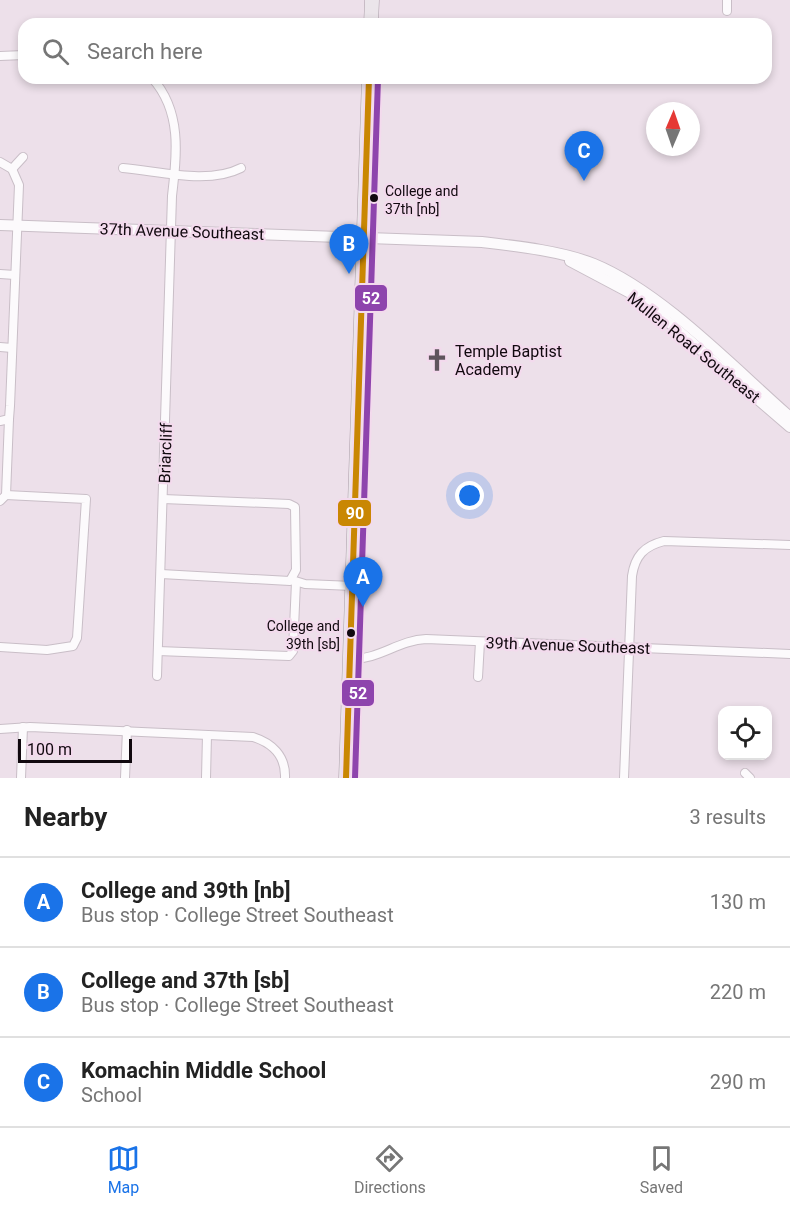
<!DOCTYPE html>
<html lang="en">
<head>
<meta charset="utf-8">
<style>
  body { margin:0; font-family:Roboto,sans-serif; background:#f2f2f2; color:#222 }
  .controls { position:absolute; right:18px; bottom:18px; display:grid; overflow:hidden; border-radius:12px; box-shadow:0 3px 9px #0003 }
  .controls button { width:54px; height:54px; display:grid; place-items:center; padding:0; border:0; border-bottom:2px solid #e0e0e0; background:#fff; color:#222; font:30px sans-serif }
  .compass { position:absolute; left:646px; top:102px; width:54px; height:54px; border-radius:50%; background:#fff; box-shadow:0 3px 9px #0003; rotate:2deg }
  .scale { position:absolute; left:18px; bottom:15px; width:114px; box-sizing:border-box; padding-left:6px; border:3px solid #11090f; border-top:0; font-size:16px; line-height:21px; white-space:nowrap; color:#11090f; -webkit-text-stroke:4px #f3daed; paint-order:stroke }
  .you { position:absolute; left:470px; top:496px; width:21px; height:21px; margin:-15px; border:4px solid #fff; border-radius:50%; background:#1a73e8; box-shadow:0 0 0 9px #1a73e833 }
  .badge { display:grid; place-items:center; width:39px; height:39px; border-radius:50%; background:#1a73e8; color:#fff; font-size:20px; font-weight:700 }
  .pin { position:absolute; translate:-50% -50px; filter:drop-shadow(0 2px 3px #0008) }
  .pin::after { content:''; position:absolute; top:32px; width:21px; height:18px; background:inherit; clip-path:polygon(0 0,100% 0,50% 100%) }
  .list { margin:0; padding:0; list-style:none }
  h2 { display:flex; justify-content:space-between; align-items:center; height:78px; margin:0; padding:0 24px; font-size:26px }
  h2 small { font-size:20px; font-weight:400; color:#767676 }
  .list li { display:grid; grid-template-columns:39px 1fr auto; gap:18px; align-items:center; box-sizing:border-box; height:90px; padding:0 24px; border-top:2px solid #e0e0e0 }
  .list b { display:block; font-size:22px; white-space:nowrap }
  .list p { margin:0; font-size:20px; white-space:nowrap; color:#767676 }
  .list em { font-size:20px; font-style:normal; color:#767676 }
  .icon { flex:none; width:33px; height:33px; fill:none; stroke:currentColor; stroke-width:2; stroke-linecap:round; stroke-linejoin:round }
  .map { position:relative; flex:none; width:790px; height:778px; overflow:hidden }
  .search { position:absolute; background:#fff; box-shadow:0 3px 9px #0003; left:18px; right:18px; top:18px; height:66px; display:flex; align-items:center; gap:15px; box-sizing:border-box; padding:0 21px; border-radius:18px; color:#767676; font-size:22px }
  .sheet { height:348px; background:#fff }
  nav { display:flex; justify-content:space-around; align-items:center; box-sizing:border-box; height:84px; border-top:2px solid #e0e0e0; background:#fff; font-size:16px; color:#767676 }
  nav a { display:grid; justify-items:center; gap:3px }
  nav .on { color:#1a73e8 }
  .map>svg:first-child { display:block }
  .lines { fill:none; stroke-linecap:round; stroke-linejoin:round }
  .minor-casing { stroke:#c9bec7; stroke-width:10 }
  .tertiary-casing { stroke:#c9bec7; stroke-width:12 }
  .primary-casing { stroke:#ab9da8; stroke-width:15 }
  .minor { stroke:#fcfafc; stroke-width:8 }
  .tertiary { stroke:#fcfafc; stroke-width:10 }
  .primary { stroke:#ebe5ea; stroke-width:14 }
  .bus-1-casing { stroke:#f3daed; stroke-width:10 }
  .bus-2-casing { stroke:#f3daed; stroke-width:10 }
  .bus-1 { stroke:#c98703; stroke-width:6 }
  .bus-2 { stroke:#8e44ad; stroke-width:6 }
  .bus-dot { fill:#11090f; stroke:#f3daed; stroke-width:2 }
  .labels { text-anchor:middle; stroke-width:4.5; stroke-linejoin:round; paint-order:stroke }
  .bus-label { font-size:14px; fill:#11090f; stroke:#f3daed; text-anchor:start }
  .street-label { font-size:16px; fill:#11090f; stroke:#f3daed }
  .poi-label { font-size:16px; fill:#11090f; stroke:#f3daed; text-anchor:start }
  .line-badge { stroke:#f3daed; stroke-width:2 }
  .badge-label { font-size:16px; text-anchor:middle; font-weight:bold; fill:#fff }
</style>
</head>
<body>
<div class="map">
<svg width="790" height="778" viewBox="0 0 790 778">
  <rect width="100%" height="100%" fill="#ede0ea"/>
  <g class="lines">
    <g class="minor-casing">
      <g id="minor">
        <path d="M727,11V0"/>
        <path d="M0,56L24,55"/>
        <path d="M152,78C182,111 177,154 172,196L157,676"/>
        <path d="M0,162L12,169L19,185L10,406L9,419L0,421"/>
        <path d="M123,168C159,171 208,185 241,168"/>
        <path d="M12,169L23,157"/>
        <path d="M0,274L15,275"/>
        <path d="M0,347L12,348"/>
        <path d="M0,501L6,495L9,419"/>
        <path d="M161,574L290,581L296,570L295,507L289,504L163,499"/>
        <path d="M292,580L305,584L353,586"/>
        <path d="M0,647L47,650L73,646L77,638L86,499L6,495"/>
        <path d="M158,651L289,656L293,651L296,582"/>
        <path d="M351,659C378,660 399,640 426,639L790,654"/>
        <path d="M478,677L480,642"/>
        <path d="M0,729L30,727L253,737C272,743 286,756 285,778"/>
        <path d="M745,773L750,778"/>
        <path d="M21,778L23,727"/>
        <path d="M125,778L127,730"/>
        <path d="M206,778L207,735"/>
        <path d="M624,778L632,576C635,556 644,546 664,541L790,545"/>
      </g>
    </g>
    <g class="tertiary-casing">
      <g id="tertiary">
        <path d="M0,225L482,242C516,246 562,251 594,264C662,292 734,368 790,417"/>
        <path d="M570,261L636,296L657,312L790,427"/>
      </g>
    </g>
    <g class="primary-casing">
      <g id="primary">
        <path d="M371,24L372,0"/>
        <path d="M346,778L369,78"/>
      </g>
    </g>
    <use href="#minor" class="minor"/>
    <use href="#tertiary" class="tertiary"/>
    <use href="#primary" class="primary"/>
    <g class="bus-1-casing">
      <path id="bus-1" d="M346,778L369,78"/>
    </g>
    <g class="bus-2-casing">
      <path id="bus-2" d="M355,778L378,78"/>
    </g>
    <use href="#bus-1" class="bus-1"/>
    <use href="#bus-2" class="bus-2"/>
  </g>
  <defs>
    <g id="church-bare" transform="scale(1.8)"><path d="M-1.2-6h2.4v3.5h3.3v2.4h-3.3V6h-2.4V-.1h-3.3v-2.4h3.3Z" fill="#5e545c" stroke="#f3daed" stroke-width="2.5" paint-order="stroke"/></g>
  </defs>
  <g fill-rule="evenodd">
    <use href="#church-bare" x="437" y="360"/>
  </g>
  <g class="bus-dot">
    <circle cx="374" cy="198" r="5"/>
    <circle cx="351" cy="633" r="5"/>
  </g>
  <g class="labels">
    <g class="bus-label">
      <text x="385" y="196">College and<tspan x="385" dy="18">37th [nb]</tspan></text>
      <text x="340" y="631" text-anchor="end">College and<tspan x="340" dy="18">39th [sb]</tspan></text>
    </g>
    <g class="street-label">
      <text transform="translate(182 231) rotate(2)" y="6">37th Avenue Southeast</text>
      <text transform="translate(694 347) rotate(39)" y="6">Mullen Road Southeast</text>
      <text transform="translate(165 453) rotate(-88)" y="6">Briarcliff</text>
      <text transform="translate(568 645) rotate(2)" y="6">39th Avenue Southeast</text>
    </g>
    <g class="poi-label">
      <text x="455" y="357">Temple Baptist<tspan x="455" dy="18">Academy</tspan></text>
    </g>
  </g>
  <g class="line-badge">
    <rect x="354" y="284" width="34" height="28" rx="6" fill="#8e44ad"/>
    <rect x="337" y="499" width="35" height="28" rx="6" fill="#c98703"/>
    <rect x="341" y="679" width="34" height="28" rx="6" fill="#8e44ad"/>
  </g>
  <g class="badge-label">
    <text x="371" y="304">52</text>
    <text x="355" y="519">90</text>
    <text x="358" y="699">52</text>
  </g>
</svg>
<div class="controls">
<button><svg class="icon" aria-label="locate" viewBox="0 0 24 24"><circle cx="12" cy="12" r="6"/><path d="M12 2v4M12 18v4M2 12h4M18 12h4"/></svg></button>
</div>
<svg class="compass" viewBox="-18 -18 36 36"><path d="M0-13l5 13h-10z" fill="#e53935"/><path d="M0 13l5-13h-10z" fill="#767676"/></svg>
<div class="scale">100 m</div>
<div class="you"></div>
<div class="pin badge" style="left:363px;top:607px">A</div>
<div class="pin badge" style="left:349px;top:274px">B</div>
<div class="pin badge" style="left:584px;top:181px">C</div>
<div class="search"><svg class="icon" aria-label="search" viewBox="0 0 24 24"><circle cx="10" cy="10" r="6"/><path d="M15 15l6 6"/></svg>Search here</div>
</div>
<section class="sheet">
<h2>Nearby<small>3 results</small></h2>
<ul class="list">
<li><span class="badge">A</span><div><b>College and 39th [nb]</b><p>Bus stop · College Street Southeast</p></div><em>130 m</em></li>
<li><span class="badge">B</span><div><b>College and 37th [sb]</b><p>Bus stop · College Street Southeast</p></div><em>220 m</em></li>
<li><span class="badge">C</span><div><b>Komachin Middle School</b><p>School</p></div><em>290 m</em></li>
</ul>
</section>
<nav>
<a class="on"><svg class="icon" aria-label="map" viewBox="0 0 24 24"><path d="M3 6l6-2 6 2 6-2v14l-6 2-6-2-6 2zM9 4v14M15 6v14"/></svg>Map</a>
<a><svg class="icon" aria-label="directions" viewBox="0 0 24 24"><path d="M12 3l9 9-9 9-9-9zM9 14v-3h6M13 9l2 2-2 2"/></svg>Directions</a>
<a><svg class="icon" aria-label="saved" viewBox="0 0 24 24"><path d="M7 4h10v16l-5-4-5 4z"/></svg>Saved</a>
</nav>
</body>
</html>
